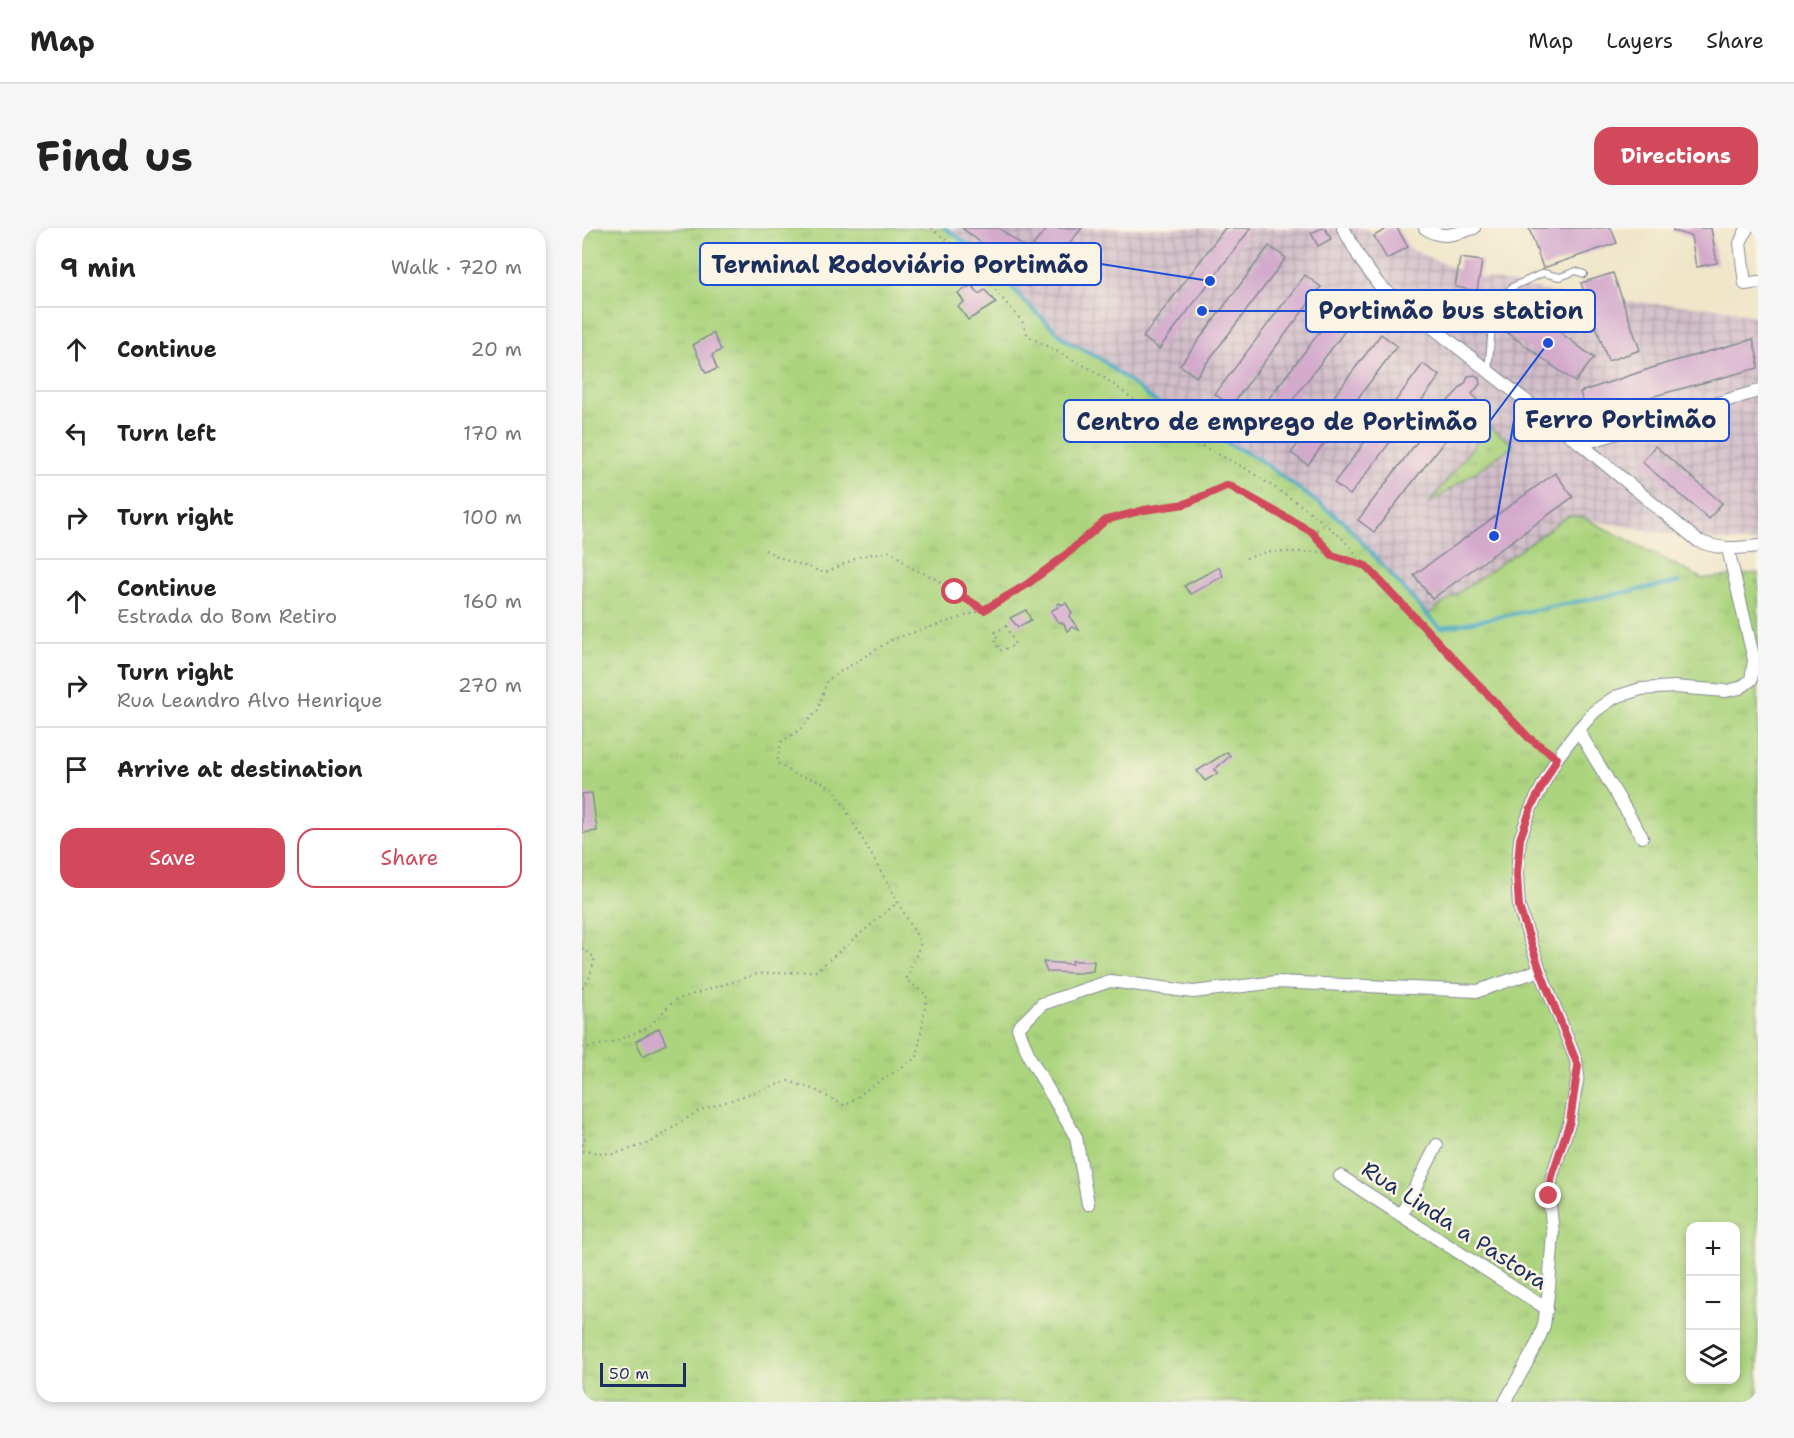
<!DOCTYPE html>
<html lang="en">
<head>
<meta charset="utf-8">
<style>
  body { margin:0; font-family:"Shantell Sans",sans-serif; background:#f6f6f6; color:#222 }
  .controls { position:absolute; right:18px; bottom:18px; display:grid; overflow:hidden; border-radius:12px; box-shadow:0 3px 9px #0003 }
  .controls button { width:54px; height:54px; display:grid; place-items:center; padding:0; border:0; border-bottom:2px solid #e0e0e0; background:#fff; color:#222; font:30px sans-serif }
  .scale { position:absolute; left:18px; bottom:15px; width:86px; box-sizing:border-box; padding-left:6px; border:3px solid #1b2f5e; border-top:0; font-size:16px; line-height:21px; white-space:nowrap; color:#1b2f5e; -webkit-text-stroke:4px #fcf5e5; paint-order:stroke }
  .stop { position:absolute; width:18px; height:18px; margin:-14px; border:4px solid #d1495b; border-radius:50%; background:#fff }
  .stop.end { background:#d1495b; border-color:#fff; box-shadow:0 2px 6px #0008 }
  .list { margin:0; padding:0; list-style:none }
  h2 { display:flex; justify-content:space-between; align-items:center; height:78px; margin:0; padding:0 24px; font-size:26px }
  h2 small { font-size:20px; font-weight:400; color:#767676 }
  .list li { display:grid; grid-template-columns:39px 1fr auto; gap:18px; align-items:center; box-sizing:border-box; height:84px; padding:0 24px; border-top:2px solid #e0e0e0 }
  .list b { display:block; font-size:22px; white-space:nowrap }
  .list p { margin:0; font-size:20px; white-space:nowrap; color:#767676 }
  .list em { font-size:20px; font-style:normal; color:#767676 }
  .actions { display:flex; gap:12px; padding:18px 24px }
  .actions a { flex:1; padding:14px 0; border:2px solid #d1495b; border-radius:18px; text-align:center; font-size:21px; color:#d1495b }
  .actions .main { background:#d1495b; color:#fff }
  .icon { flex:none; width:33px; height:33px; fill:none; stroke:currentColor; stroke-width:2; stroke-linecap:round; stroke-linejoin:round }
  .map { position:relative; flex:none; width:1176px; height:1174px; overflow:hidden; border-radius:18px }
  header { display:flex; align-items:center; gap:36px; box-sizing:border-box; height:84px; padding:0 30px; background:#fff; border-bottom:2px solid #e0e0e0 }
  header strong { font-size:28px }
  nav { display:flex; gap:33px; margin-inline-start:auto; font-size:21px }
  .intro { display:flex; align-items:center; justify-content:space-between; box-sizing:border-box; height:144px; padding:0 36px }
  h1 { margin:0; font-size:42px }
  .button { padding:15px 27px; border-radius:18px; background:#d1495b; color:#fff; font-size:21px; font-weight:700 }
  main { display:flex; gap:36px; padding:0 36px }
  aside { flex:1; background:#fff; border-radius:18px; box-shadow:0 3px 9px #0003 }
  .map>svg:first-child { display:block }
  .industrial { fill:url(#industrial-grid) }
  .grass { fill:url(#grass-tufts); stroke:#64826e; stroke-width:1.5; fill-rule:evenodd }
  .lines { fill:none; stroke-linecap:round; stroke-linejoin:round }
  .stream { stroke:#44a8c4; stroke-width:4 }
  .building { fill:#d3a9cc }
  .service-casing { stroke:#858a94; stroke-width:8 }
  .minor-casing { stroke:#858a94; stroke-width:14 }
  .path { stroke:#858a94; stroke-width:2; stroke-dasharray:1.5 4.5; stroke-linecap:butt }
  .service { stroke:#fff; stroke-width:6 }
  .minor { stroke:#fff; stroke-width:12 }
  .route { stroke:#d1495b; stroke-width:8 }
  .labels { text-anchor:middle; stroke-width:5; stroke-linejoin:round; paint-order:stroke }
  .street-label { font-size:22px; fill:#1b2f5e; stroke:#fcf5e5 }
  .leader { fill:none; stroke:#1d4ed8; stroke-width:2 }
  .callout-dot { fill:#1d4ed8; stroke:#fcf5e5; stroke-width:2 }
  .callout { fill:#fcf5e5; stroke:#1d4ed8; stroke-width:2 }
  .callout-label { font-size:24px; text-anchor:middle; font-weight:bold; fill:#1b2f5e }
</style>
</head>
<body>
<header>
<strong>Map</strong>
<nav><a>Map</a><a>Layers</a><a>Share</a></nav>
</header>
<div class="intro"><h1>Find us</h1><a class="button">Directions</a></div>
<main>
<aside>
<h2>9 min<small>Walk · 720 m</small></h2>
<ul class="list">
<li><svg class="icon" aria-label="ahead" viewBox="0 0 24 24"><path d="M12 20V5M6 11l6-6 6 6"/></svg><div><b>Continue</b></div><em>20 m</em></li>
<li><svg class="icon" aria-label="left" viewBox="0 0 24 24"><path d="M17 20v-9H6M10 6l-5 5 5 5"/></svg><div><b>Turn left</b></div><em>170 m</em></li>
<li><svg class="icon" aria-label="right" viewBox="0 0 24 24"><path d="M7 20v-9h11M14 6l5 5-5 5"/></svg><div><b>Turn right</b></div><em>100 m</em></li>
<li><svg class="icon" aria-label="ahead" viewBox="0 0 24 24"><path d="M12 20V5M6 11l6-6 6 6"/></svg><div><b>Continue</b><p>Estrada do Bom Retiro</p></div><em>160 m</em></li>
<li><svg class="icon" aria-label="right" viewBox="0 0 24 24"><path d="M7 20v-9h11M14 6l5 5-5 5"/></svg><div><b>Turn right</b><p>Rua Leandro Alvo Henrique</p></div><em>270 m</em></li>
<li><svg class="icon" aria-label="arrive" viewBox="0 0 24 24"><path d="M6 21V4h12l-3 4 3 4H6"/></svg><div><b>Arrive at destination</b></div></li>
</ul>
<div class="actions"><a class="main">Save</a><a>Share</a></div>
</aside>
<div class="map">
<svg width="1176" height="1174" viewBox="0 0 1176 1174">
  <defs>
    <pattern id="industrial-grid" width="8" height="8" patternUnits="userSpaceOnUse" patternTransform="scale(1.5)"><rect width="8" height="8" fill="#d1bdc9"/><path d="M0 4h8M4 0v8" fill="none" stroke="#a99aa6"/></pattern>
    <pattern id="grass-tufts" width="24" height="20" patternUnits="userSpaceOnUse" patternTransform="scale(1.5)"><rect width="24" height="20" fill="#acd47e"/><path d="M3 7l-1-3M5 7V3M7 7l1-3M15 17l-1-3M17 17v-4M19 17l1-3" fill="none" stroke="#93b66f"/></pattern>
  </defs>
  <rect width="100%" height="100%" fill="#fcf5e5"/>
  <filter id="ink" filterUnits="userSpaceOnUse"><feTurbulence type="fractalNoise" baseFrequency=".0167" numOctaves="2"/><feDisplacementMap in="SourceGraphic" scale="12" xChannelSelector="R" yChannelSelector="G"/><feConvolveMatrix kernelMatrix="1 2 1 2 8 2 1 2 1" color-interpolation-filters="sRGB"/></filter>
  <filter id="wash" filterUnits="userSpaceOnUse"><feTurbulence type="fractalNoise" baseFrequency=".008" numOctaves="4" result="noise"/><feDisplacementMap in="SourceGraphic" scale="24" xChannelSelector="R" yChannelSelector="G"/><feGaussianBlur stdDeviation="1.35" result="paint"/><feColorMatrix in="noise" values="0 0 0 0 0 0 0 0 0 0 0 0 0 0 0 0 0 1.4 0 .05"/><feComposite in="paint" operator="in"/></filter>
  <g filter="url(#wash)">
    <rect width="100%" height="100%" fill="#efe6c9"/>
    <path class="industrial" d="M363,0H781L882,45L996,70L1138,80L1176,89V315L1115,311L986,288L845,387L762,294L675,230L596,191L516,129L485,113L441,72L409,33Z"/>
    <g class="grass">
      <path d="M0,0H363L409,33L441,72L485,113L516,129L596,191L675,230L762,294L845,387L986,288L1001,289L1120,351L1176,345V1174H0ZM1108,998H1154V1152H1108Z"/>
      <path d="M907,198L932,217L847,276Z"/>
    </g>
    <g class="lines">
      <path class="stream" d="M363,0L409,33L441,72L485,113L516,129L596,191L675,230L762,294L845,387L859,400L1097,354"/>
    </g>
    <g id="blocks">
      <g class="building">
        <path d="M380,0H417L443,20L436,29L457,47L447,59L432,46L435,43Z"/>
        <path d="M466,0H500L472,34L451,17Z"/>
        <path d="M643,0H669L577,121L561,109Z"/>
        <path d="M740,0H743L749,11L736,18L729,5Z"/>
        <path d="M806,0H815L826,19L805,31L792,8Z"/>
        <path d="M947,0H1029L1035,15L961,40Z"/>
        <path d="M1091,0H1129L1135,35L1114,39L1109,8L1091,3Z"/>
        <path d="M687,18L704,30L614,149L598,137Z"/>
        <path d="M878,30L900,33L895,63L873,59Z"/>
        <path d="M1031,45L1058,122L1026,133L999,55Z"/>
        <path d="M723,47L739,59L649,178L633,166Z"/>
        <path d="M390,57L397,66L403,62L414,75L386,92L376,78L382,74L376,65Z"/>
        <path d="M765,68L776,76L770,84L775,87L685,206L669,194Z"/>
        <path d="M938,74L1012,130L993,154L919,100Z"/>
        <path d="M131,105L139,122L130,127L135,141L124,145L111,117Z"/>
        <path d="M799,106L815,118L726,237L709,225Z"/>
        <path d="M1171,111L1176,131V140L1061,171L1063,176L1007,193L998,164L1082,136Z"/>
        <path d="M841,136L858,148L768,267L752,255Z"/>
        <path d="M893,147L897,150L898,156L890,166L895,171L792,304L776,292L866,173L884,154L886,148Z"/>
        <path d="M1073,218L1140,275L1127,291L1060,234Z"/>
        <path d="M973,245L991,269L850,371L832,347Z"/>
        <path d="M637,339L641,348L609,366L602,358Z"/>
        <path d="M478,375L479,377L484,375L489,383L490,386L487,388L497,402L490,399L485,403L482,396L475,393L469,383L476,379L475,376Z"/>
        <path d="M444,382L449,392L436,399L428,390Z"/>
        <path d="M645,524L648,528L632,542L636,545L623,553L615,543Z"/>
        <path d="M10,565L15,603L0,605V566Z"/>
        <path d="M490,733H512L511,743L496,745L465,744L461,734L490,736Z"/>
        <path d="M77,800L84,816L61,828L54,813Z"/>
      </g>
    </g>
  </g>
  <g filter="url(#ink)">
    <use href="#blocks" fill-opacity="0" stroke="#858a94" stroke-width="1.5"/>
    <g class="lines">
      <g class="service-casing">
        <path id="service" d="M906,143L912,77L930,59L961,45L978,49L994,43L1002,46"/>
      </g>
      <g class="minor-casing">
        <g id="minor">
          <path d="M761,0L780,34L798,58L999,216L1116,313C1141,322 1150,321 1176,318"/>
          <path d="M843,0C860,12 873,6 892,0"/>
          <path d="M1165,0L1158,15L1163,56L1176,54"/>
          <path d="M999,216L1176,163"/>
          <path d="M996,502L1060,609"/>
          <path d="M758,948L965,1081"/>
          <path d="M506,976L494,909L448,830L436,800L460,776L528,753L611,764L695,754L896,763L958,742"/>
          <path d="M819,987L855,917"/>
          <path d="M923,1174L955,1116L962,1097L967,1059L971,1005L967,968L970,948L988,893L996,847L994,832L958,742L937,679L935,646L938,611L949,580L975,530L996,502L1013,483L1033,469L1059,461L1092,459L1144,463L1158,460L1169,452L1172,432L1146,321"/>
        </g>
      </g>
      <g class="path">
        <path d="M349,0L396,36L417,67L440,93L446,108L514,144L605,210L663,240L726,282L761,311L795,350L947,510L965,523"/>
        <path d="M730,305L750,327L782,337"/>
        <path d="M183,322L201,331L243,345L279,328L309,323L329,340L350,349L402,382"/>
        <path d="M664,330L687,324H747"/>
        <path d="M424,398L433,416L425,421L423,420L418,423L413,413L416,410L412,405Z"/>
        <path d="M0,720L13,730L7,751L0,761"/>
        <path d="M0,820L28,815L65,800L93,772L175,746L234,743L316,674"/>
        <path d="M0,905L3,913L0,917"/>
        <path d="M0,923L31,926L68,915L116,883L206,853L231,861L263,878L286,861L335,829L345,767L324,752L339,715L253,562L238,553L214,547L195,535L199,514L218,502L236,482L245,452L311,411L402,382L444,357L480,330L524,292L562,282L603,276L646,257L730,305L743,296"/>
      </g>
      <use href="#service" class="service"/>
      <use href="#minor" class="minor"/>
    </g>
  </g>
  <g class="lines" filter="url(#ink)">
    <path class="route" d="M373,364L402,382L444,357L480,330L524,292L562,282L603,276L646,257L730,304L750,327L784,338L947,510L975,530L949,580L938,611L935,646L937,679L958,742L996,838L988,893L970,948L967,968"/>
  </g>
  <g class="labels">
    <g class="street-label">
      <text transform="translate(873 997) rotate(33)" y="8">Rua Linda a Pastora</text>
    </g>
  </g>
  <path class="leader" d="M628 53L519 36M620 83L724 83M912 308L932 192M966 115L908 193"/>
  <g class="callout-dot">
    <circle cx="628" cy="53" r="6"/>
    <circle cx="620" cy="83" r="6"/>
    <circle cx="912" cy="308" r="6"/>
    <circle cx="966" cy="115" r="6"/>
  </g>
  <g class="callout">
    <rect x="118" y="15" width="401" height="42" rx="6"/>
    <rect x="724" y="62" width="289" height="42" rx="6"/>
    <rect x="932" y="171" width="215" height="42" rx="6"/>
    <rect x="482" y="172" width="426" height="42" rx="6"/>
  </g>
  <g class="callout-label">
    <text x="318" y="45">Terminal Rodoviário Portimão</text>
    <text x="869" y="91">Portimão bus station</text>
    <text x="1039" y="200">Ferro Portimão</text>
    <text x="695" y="202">Centro de emprego de Portimão</text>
  </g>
</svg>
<div class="controls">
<button>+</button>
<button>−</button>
<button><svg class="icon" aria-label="layers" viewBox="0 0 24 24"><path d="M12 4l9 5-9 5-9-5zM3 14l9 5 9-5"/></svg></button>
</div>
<div class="scale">50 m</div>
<div class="stop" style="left:373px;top:364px"></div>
<div class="stop end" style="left:967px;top:968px"></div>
</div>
</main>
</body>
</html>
